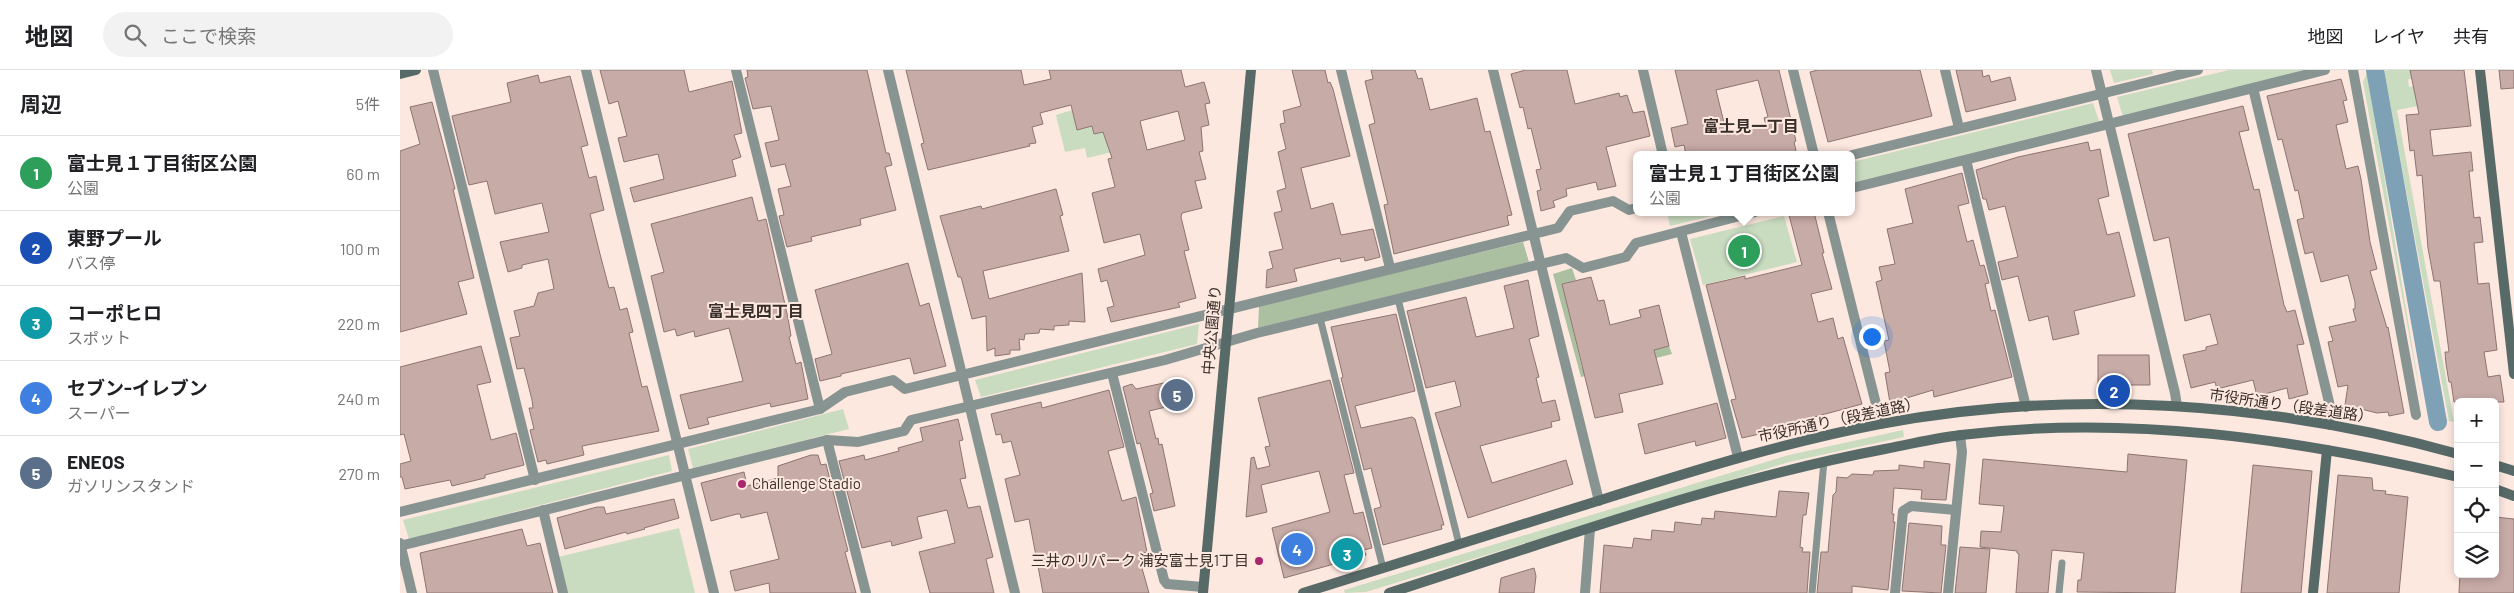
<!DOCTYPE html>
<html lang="ja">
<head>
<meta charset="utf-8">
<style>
  body { margin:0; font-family:Barlow,"Noto Sans JP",sans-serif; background:#f2f2f2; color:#202124 }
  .controls { position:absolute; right:15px; bottom:15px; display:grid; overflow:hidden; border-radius:8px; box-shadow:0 2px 8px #0003 }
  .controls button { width:45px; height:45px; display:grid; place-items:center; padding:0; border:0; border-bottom:1px solid #e0e0e0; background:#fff; color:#202124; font:25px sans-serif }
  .you { position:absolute; left:1471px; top:266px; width:18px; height:18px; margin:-12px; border:4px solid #fff; border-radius:50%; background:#1a73e8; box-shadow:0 0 0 8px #1a73e833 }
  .badge { display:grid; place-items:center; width:32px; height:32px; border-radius:50%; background:#ab266e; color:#fff; font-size:16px; font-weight:700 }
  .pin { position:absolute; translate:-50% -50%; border:2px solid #fff; box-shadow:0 1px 5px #0006 }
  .popup { position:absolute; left:1233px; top:81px; width:222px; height:65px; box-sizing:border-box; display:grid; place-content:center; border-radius:8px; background:#fff; filter:drop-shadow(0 1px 4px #0005); font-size:16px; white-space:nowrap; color:#757577 }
  .popup b { font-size:19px; color:#202124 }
  .popup::after { content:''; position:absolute; left:50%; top:100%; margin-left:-10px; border:10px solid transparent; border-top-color:#fff }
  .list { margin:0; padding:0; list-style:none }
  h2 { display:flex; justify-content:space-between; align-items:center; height:65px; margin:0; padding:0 20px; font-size:21px }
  h2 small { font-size:16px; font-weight:400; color:#757577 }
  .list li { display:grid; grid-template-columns:32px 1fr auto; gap:15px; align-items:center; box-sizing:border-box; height:75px; padding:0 20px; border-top:1px solid #e0e0e0 }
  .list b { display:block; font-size:19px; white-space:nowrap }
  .list p { margin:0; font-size:16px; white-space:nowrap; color:#757577 }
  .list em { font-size:16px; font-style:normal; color:#757577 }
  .icon { flex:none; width:28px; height:28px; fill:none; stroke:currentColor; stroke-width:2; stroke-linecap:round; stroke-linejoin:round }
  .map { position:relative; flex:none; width:2114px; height:523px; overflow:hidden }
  header { display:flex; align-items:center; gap:30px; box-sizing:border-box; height:70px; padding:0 25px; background:#fff; border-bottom:1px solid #e0e0e0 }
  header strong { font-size:24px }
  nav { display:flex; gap:28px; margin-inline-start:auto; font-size:18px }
  .search { width:350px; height:45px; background:#f2f2f2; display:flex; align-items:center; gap:12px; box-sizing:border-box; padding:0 18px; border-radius:28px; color:#757577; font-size:19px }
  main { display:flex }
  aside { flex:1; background:#fff }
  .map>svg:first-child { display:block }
  .green { fill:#c9dcc0 }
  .forest { fill:#abc0a1 }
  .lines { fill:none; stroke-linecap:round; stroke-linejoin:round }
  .canal { stroke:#7fa1b5; stroke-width:18 }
  .building { fill:#c7aba7; stroke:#8e7470; fill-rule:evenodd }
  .lane { stroke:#879492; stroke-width:7 }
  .street { stroke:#879492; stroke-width:10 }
  .secondary { stroke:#576a68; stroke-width:10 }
  .poi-dot { fill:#ab266e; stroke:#fde8df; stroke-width:2 }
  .labels { text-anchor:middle; stroke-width:4; stroke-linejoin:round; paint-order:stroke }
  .street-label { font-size:15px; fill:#382e2a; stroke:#fde8df }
  .poi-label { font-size:15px; fill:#382e2a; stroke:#fde8df; text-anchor:start }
  .neighbourhood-label { font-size:16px; font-weight:bold; fill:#382e2a; stroke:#fde8df }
</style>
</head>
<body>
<header>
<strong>地図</strong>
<div class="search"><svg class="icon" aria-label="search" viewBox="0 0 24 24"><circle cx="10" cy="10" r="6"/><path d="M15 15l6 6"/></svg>ここで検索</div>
<nav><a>地図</a><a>レイヤ</a><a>共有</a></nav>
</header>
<main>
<aside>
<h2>周辺<small>5件</small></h2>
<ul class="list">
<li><span class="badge" style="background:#2e9e5b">1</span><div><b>富士見１丁目街区公園</b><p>公園</p></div><em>60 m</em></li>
<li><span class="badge" style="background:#1a4fb4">2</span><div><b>東野プール</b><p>バス停</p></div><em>100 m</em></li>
<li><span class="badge" style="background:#0f9aa8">3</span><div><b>コーポヒロ</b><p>スポット</p></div><em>220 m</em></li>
<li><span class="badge" style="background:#3f7fe0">4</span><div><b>セブン-イレブン</b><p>スーパー</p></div><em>240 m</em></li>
<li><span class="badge" style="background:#5c6f8a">5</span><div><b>ENEOS</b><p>ガソリンスタンド</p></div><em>270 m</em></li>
</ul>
</aside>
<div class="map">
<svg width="2114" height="523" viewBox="0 0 2114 523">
  <rect width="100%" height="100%" fill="#fde8df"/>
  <g class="green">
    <path d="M1710,0H1752L1753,4L1714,13Z"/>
    <path d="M1829,0H1908L1723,47L1717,27Z"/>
    <path d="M1988,0H2010L2012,9H2008L2009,17L2014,16L2018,36L1997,40L2054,352L2049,351L1984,1Z"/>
    <path d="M1967,3L2023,341L1963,12Z"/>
    <path d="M1693,33L1699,51L1452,113V92Z"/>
    <path d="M672,40L677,60L692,56L694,64L703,62L704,66L729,78L687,88L685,78L665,82L656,45Z"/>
    <path d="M1267,142H1328L1270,156Z"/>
    <path d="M1384,146L1397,192L1303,215L1290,169Z"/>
    <path d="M799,254L797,274L581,327L575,310Z"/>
    <path d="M443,339L449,359L293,398L288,379Z"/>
    <path d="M1503,360L1504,367L1389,392L966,522L945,523L944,520L1389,385Z"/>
    <path d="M269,385L272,401L9,469L3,450Z"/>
    <path d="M279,458L295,523H167L158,487Z"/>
  </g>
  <g class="forest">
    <path d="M1123,172L1129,192L858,258L859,236Z"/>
    <path d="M1172,198L1176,210L1162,214L1182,298L1269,276L1272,284L1181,307L1153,204Z"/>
  </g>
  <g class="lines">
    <path class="canal" d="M1975,0L2038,352"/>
  </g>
  <g class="building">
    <path d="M200,0H284L289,22L332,11L342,63L334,65L341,87L332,90L336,106L234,132L230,118L264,109L258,84L224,92L218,68L227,66L218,31L209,34Z"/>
    <path d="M347,0H467L486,83H489L492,95L485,97L496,140L460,149L461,155L411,167L412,171L387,177L379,146L384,145L378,119L391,116L385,94L371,97L365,73L379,70L371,36L353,39L345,8L348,7Z"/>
    <path d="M506,0H621L624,15L651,9L649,0H781L785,17L804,12L810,33L805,34L809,55L801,57L803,81L799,82L806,109L795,111L802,138L782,143L781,147L789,180L784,181L796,228L778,233L780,237L711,252L707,238L714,236L707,210L701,212L698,199L745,185L740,164L704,173L692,123L715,117L708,89L712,88L703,62L694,64L692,56L677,60L671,35L640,43L643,54L632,57L636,73L629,74L630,76L528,100L521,74L524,73ZM778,41L785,70L747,80L740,51Z"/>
    <path d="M892,0H925L928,13L930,12L933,19L950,86L901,98L911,139L933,133L941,165L973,159L980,187L965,191L964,187L941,192L940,188L894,199L897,211L866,218L867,200L873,198L869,182L883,179L874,143L882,141L877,121L886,118L878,82L886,79L880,54L885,53L883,41L901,36Z"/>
    <path d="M971,0H1015L1018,9L1022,8L1030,40L1077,28L1085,62L1090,61L1112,145L1107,146L1109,155L994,184L984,135L988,134L969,55L975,53L965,11L973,9Z"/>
    <path d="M1126,0H1167L1175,34L1219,23L1220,27L1227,25L1233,43L1244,41L1250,66L1206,77L1216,116L1198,120L1196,112L1166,119L1167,126L1153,131L1155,137L1141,141L1137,121L1141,120L1136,100L1141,99L1131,58L1128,59L1123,37L1120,38L1111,4Z"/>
    <path d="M1275,0H1379L1396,71L1394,72L1397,85H1286L1284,75L1275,77L1271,58L1288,54ZM1358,10L1368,47L1364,48L1366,55L1327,65L1316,20Z"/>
    <path d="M1418,0H1520L1532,46L1428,72L1410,2Z"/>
    <path d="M1556,0H1582L1583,7L1589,5L1591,12L1610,7L1616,30L1566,42Z"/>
    <path d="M2010,0H2064L2071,56L2030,60L2033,86L2071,82L2073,101H2069L2074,148L2080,147L2083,172L2074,173L2078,214L2089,213L2097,280L2084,282L2088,307L2100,305L2104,332H2054L2051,312H2049L2046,294L2045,282H2049L2040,211H2034L2028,178L2022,105L2017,106L2014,80L2010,81L2006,45L2019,44Z"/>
    <path d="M2099,0H2114V18L2101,19Z"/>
    <path d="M138,5L140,13L170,6L188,75L181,77L189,108L196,106L204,140L190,144L200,184L209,218L214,217L220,240L227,238L233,262L229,263L242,317L247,316L259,361L182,376L184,385L147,394L146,390L138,392L130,360L134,359L129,338H133L132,330L124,298L117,299L110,268L120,266L114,241L134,236L138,223L154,219L148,189L122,195V198L108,202L100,172L149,162L142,133L95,144L87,111L69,115L52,46L111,32L107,13Z"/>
    <path d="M1941,9L1947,30L1943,31L1948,52L1936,55L1946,99L1958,96L1961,109L1970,172L1977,199L1970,201L1987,258L1988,257L2004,343L1989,346L1988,342L1977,343L1945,335L1948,315L1938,317L1928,272L1933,271L1929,257L1956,251L1953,239H1955V232L1948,205L1921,212L1913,182L1905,184L1897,150L1904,148L1898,120L1895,121L1882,69L1878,70L1867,26Z"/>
    <path d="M32,32L55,119H53L74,208L58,212L67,244L0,262V81L20,74L10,37Z"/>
    <path d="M1843,36L1849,60L1839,62L1854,120L1859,119L1884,235L1887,242L1895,240L1904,274L1897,275L1908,324L1889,329L1887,318L1857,326L1853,310L1817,319L1815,312L1791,318L1783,285L1806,280V277L1818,274L1810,244L1785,251L1769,167L1754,171L1728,64Z"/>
    <path d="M1688,72L1690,81L1700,79L1709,126L1698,129L1707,165L1719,162L1735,226L1674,241L1679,264L1653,270L1648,246L1629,251L1618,206L1602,210L1598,192L1618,187L1605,136L1589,140L1586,129H1583L1576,100L1618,87Z"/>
    <path d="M1562,103L1569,133L1558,136L1567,172L1573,170L1580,196L1584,195L1589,213L1585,214L1591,241L1595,240L1612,307L1534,327L1533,320L1490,333L1485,303L1490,302L1484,271L1489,270L1476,212L1482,210L1479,197L1495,194L1487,159L1513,153L1505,119Z"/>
    <path d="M656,119L663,145L660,146L669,181L583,201L589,229L682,203L685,252L669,251V255L654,256V260L640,259L639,263L625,264L624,270L619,269L620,280H610V284L595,286V278L587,281L586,246L572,249L561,207H558L540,146L581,136L582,139Z"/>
    <path d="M352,127L358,151L366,149L388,248L391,266L389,267L396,294L401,292L408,329L371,337L370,333L307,348L309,354L289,359L280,325L343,311L329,258L295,267L294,261L277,266L275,259L264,262L251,206L264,202L251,154Z"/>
    <path d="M1401,142H1414L1424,183H1422L1432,219L1411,224L1418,252L1433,248L1438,269L1443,267L1462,334L1385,355L1386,358L1342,368L1331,330L1336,329L1306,215L1345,206V209L1402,195L1389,145Z"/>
    <path d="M508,193L520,236L529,233L546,296L514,304L510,288L441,304V306L420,311L415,289L432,284L415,220Z"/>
    <path d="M1191,207L1198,231L1204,230L1210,255L1241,247L1239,240L1259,235L1269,276L1254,280L1263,314L1219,324L1223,342L1195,348L1162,214Z"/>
    <path d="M1128,210L1139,266L1129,269L1139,307L1136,308L1142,333L1155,330L1160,350L1151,352L1152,357L1080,376L1092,413L1166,390L1173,414L1068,448L1035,343L1061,336L1055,311L1026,318L1007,241L1066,227L1076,267L1114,258L1104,216Z"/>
    <path d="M996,244L1015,321L955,336L961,358L1012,347L1015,349L1044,455H1041L1042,459L983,475L974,439L981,437L971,398L964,400L941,308L943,307L931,257Z"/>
    <path d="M81,276L91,312L77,315L91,370L116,363L124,395L85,405V408L52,416L50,410L5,419L2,407H0V394L11,391L4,364L0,365V297Z"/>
    <path d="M1698,285H1749L1750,315H1698Z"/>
    <path d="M930,310L954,403L944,405L954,444L963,442L972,478L964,480L966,485L884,508L872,458L930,442L919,401L861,415L867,442L846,447L851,388L854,387L857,399L870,396L865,377L870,376L858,328Z"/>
    <path d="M773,311L779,334L749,341L756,369L758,368L759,375L762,374L775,436L754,441L750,424L753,423L740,373L737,374L723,317L732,314L736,319Z"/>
    <path d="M709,320L724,377L708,381L722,431L736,427L747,482L738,484L749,523H643L629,449L615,452L605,409L620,405L611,371L603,373L601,364L596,365L591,344L641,332L642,338Z"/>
    <path d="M1317,333L1326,368L1296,376L1295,371L1245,384L1238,354Z"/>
    <path d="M558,349L563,370L559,371L566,408L560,409L568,438L580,436L593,487L586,489L594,523H530L519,482L555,473L547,440L517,447L522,468L492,476L491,471L462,478L439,391L464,385L465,390L499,381L498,378L523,371L520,358Z"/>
    <path d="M1728,384L1787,390L1775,523L1677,522L1678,510H1681L1684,483L1652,480L1648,523H1616L1619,484L1617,483V481L1580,477L1581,461L1601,462L1604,436L1579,434L1583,389L1727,402Z"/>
    <path d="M411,385H418L421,395L426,394L448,481L445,482L456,523H370L369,513L335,521L330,501L379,489L367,442L341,448L340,444H337L311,451L301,413L344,402L347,416L378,408V396Z"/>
    <path d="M1524,391L1550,394L1546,430L1521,429L1522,420L1494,418L1492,444H1494L1493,452H1495L1488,520L1452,516V523H1417L1421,482H1428L1433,425L1436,422L1437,407L1447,408L1452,404L1473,405L1474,401L1499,400V395L1524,398Z"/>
    <path d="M1853,395L1912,401L1901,523H1841Z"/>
    <path d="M1938,405L1972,408L1973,420L1986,421L1985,424L2008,427L1999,523H1927Z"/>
    <path d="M1379,421L1409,423L1406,445H1403L1400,477L1403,478L1402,482H1410L1407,523H1200L1204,475L1232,478L1234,468L1251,470L1252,460L1274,462L1275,452L1301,455L1302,448L1314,449L1315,441L1376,447Z"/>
    <path d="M274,429L279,448L244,458L245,459L227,464L226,462L165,479L157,448L197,437H204L206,444Z"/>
    <path d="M2095,447L2114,449V523H2059L2060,504H2095Z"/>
    <path d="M1509,453L1542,456L1541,475H1546L1541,523L1502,521Z"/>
    <path d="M122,459L127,476L140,473L153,523H27L20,483Z"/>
    <path d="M1560,477L1590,479L1586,523H1555Z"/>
    <path d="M1134,498L1136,506L1134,523H1099L1101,508Z"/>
  </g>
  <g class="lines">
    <g class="lane">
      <path d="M998,229L1059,474"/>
      <path d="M920,248L983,498"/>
      <path d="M1412,523L1424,391"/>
      <path d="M1659,523L1662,493"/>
    </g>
    <g class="street">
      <path d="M33,0L135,410"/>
      <path d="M186,0L314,523"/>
      <path d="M336,0L420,339"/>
      <path d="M488,0L615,523"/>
      <path d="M941,0L990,198"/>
      <path d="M1093,0L1199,431"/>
      <path d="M1243,0L1263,85"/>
      <path d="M1393,0L1414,85"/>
      <path d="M1545,0L1559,58"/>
      <path d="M1696,0L1775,323L1777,336"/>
      <path d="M1953,0L2016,345"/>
      <path d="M1853,18L1930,336V355"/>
      <path d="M1452,85L1798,0"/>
      <path d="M1566,90L1626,337"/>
      <path d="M1452,118L1925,0"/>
      <path d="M1428,142L1481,354"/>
      <path d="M1281,162L1338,387"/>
      <path d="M712,303L764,510L767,514L803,517"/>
      <path d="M427,370L466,523"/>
      <path d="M143,440L163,523"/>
      <path d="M0,442L420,339L445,322L493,310L505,319L1158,158L1170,141L1213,131L1229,140L1236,138"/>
      <path d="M0,473L12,523"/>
      <path d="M0,476L427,370L458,372L504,361L511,350L765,290L857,263L1141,194L1166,188L1183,198L1226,187L1236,173L1355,142"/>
      <path d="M1185,523L1190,459"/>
      <path d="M1495,523L1503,441L1511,436L1556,440"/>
      <path d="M1548,523L1562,382L1560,365"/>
    </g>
    <g class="secondary">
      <path d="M2080,0L2114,304"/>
      <path d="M0,4L16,0"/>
      <path d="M2095,395L2114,401"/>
      <path d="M2095,419L2114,426"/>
      <path d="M803,523L851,0"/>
      <path d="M903,523C1003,492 1104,460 1204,429C1295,400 1386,372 1480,354C1671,318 1871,332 2058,384"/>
      <path d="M989,523C1153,471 1316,411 1485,379C1510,374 1536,368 1561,365C1727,344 1896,369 2058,407"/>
      <path d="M1913,523L1927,380"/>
    </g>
  </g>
  <g class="poi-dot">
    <circle cx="342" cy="414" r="5"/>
    <circle cx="859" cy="491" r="5"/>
  </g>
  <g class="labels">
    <g class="street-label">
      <text transform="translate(812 260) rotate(-85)" y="5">中央公園通り</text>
      <text transform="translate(1891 336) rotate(8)" y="5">市役所通り（段差道路）</text>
      <text transform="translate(1439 350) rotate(-12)" y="5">市役所通り（段差道路）</text>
    </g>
    <g class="poi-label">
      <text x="352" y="419">Challenge Stadio</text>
      <text x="849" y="496" text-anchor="end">三井のリパーク 浦安富士見1丁目</text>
    </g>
    <g class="neighbourhood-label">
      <text x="1351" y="62">富士見一丁目</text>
      <text x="356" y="247">富士見四丁目</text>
    </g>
  </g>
</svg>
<div class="controls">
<button>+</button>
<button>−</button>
<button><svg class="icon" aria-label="locate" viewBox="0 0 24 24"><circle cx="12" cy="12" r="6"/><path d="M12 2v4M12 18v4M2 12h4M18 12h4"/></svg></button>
<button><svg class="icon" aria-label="layers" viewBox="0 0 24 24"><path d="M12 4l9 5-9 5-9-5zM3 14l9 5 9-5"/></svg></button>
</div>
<div class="you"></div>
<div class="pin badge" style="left:1344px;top:181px;background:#2e9e5b">1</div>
<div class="popup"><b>富士見１丁目街区公園</b>公園</div>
<div class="pin badge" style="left:1714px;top:321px;background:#1a4fb4">2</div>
<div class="pin badge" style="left:947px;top:484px;background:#0f9aa8">3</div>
<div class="pin badge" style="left:897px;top:479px;background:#3f7fe0">4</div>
<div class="pin badge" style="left:777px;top:325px;background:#5c6f8a">5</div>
</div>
</main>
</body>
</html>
